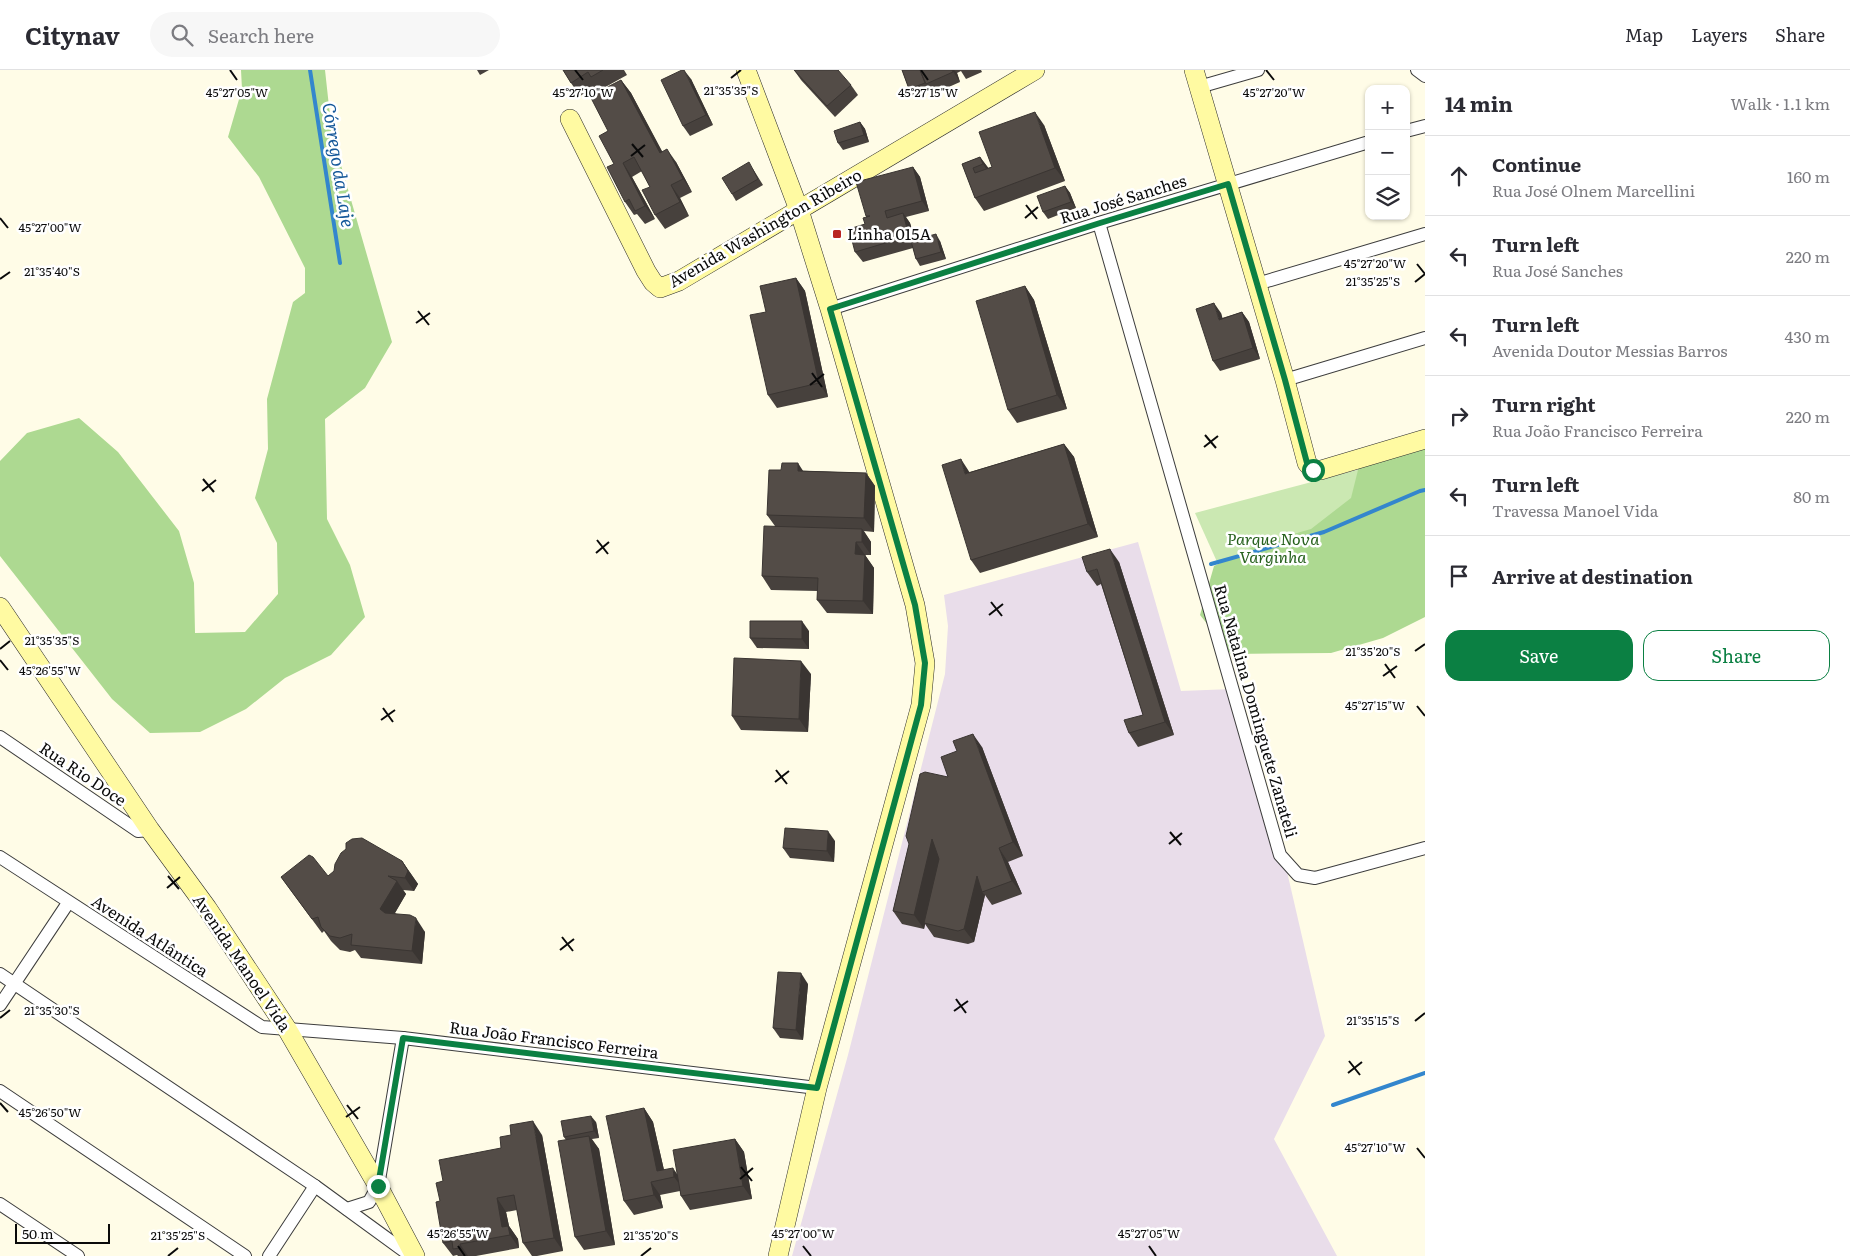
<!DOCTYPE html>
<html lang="en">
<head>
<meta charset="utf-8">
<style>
  body { margin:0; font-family:Literata,serif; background:#f7f7f7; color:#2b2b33 }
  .controls { position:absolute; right:15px; top:15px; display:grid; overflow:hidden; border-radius:10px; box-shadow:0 1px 4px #0004 }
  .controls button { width:45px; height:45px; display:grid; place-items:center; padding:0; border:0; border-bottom:1px solid #e1e1e2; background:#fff; color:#2b2b33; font:25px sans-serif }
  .scale { position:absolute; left:15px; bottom:12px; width:95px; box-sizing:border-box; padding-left:5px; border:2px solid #0a0a0a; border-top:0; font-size:14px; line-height:18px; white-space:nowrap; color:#0a0a0a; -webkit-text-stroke:4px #fff; paint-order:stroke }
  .stop { position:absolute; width:15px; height:15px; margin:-11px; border:4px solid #0b8043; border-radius:50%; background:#fff }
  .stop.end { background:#0b8043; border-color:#fff; box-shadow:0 1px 5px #0008 }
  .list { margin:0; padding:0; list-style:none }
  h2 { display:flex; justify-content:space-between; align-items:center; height:65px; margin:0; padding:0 20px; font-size:21px }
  h2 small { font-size:16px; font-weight:400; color:#7c7c81 }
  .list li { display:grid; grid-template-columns:32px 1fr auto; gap:15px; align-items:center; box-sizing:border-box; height:80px; padding:0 20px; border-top:1px solid #e1e1e2 }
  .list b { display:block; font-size:19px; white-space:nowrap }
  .list p { margin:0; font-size:16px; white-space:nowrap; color:#7c7c81 }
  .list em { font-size:16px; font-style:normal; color:#7c7c81 }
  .actions { display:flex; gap:10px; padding:15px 20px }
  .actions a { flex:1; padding:11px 0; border:1px solid #0b8043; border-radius:15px; text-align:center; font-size:18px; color:#0b8043 }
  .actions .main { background:#0b8043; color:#fff }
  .icon { flex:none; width:28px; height:28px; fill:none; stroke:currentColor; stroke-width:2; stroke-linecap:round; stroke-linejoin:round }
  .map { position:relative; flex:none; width:1425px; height:1186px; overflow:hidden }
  header { display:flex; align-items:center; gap:30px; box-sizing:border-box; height:70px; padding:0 25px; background:#fff; border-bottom:1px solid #e1e1e2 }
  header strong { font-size:24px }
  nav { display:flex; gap:28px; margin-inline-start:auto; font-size:18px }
  .search { width:350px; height:45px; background:#f7f7f7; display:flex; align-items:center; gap:12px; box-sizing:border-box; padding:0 18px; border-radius:28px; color:#7c7c81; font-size:19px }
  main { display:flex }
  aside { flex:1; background:#fff }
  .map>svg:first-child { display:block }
  .industrial { fill:#e9ddea }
  .green { fill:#cbe8b2 }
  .forest { fill:#add991 }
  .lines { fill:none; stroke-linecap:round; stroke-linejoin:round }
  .stream { stroke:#3386cd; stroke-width:4 }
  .street-casing { stroke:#3d3d3d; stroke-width:14 }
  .secondary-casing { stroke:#2c2c2c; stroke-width:20 }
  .street { stroke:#fff; stroke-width:12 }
  .secondary { stroke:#fffaa2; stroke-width:19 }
  .wall { fill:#47413d }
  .shaded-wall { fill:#3a3532 }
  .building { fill:#534c47; stroke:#3a3532 }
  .route { stroke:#0b8043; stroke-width:6 }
  .ticks { fill:none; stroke:#0a0a0a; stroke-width:2 }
  .poi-dot { fill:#b92523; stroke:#fff; stroke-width:2 }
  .labels { text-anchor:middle; stroke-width:5; stroke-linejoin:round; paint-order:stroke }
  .street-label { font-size:16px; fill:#0a0a0a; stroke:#fff }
  .poi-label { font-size:16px; fill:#0a0a0a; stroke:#fff; text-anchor:start }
  .park-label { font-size:16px; font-style:italic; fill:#26601c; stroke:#fff }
  .water-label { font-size:18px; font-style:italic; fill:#15589a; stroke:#fff }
  .ticks-label { font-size:12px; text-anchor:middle; fill:#0a0a0a; stroke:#fff; stroke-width:5; stroke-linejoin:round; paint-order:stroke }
</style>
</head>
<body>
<header>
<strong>Citynav</strong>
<div class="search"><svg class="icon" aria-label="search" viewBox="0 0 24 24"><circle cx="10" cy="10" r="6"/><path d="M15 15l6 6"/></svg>Search here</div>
<nav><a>Map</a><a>Layers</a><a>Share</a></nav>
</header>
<main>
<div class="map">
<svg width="1425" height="1186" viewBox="0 0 1425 1186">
  <rect width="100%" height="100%" fill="#fffce7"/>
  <path class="industrial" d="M1138,472L1181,621L1232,619L1279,767L1325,966L1274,1069L1337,1186H792L848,985L945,604L948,556L944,525Z"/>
  <path class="green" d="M1425,382L1241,545L1195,443Z"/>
  <g class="forest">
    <path d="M241,0H325L332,64L392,272L365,318L325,349L327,449L350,495L365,547L331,585L285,608L246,639L200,662L150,663L112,629L0,486V391L27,363L79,348L118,382L179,461L194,513L195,563L245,562L278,524L277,473L255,428L268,379L267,329L293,232L305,223V198L259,107L228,67L242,19Z"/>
    <path d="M1425,369V547L1383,568L1331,583L1231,584L1200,545L1214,496L1259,474L1311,459L1351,428L1360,392Z"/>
  </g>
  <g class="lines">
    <g class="stream">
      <path d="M310,0L340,193"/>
      <path d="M1211,494L1324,462L1420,421L1425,420"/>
      <path d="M1333,1035L1425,1003"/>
    </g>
    <g class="street-casing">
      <g id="street">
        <path d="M1417,0L1425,6"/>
        <path d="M1199,17L1258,0"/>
        <path d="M1406,61L1425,56"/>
        <path d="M1099,153L1280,785L1298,805L1315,808L1425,778"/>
        <path d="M1257,214L1425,164"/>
        <path d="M830,239L1099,153L1369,72"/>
        <path d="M1285,310L1425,268"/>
        <path d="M0,667L138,761L150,760"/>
        <path d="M0,787L262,957L403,968L817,1018"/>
        <path d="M0,904L315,1116L411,1186"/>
        <path d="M0,935L68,833"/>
        <path d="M0,1021L245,1186"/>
        <path d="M0,1134L78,1186"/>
        <path d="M347,1139L369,1132L378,1116L403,968"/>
        <path d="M269,1186L315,1116"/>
      </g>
    </g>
    <g class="secondary-casing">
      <g id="secondary">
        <path d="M746,0L799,140L830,239L915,535L925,593L921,635L817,1018L778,1186"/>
        <path d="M1194,0L1285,310L1307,393L1313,400H1321L1425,369"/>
        <path d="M570,49L646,201L653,212L660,218L679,211L1035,0"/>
        <path d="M0,537L150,760L207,838L287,959L378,1116L415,1186"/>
      </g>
    </g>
    <use href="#street" class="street"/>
    <use href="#secondary" class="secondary"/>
  </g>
  <g class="wall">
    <path d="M477,0H489L480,5Z"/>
    <path d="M563,0H624L627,5L600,20L597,16L580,26L571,13Z"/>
    <path d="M794,0L851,15L858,25L835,47L801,10Z"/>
    <path d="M902,0H981L982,2L966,9L961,1L957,3L960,12L933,24L929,18L930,19L913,26L909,19Z"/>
    <path d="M691,9L713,55L690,66L683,56Z"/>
    <path d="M621,10L631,23L662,82L676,92L692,122L680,128L689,146L665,159L655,145L650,117L642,101L632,107L655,149L645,154L637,144L634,145L625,132L614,94L608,61Z"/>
    <path d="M860,52L865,59L869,72L843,80L838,73Z"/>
    <path d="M1044,55L1065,111L984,141L975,128L962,94L980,87L988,98L992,97Z"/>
    <path d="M913,97L920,107L929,141L906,147L910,153L915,170L940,171L946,189L920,196L916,189L913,178L863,192L855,182L865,154L866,147V146Z"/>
    <path d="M753,99L763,115L736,131L732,124Z"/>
    <path d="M1065,116L1070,123L1076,138L1048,149L1043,142Z"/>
    <path d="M796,208L805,221L828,327L777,338L768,325L766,242Z"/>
    <path d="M1025,216L1034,230L1067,339L1017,353L1008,340Z"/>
    <path d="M1242,242L1249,252L1260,289L1220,301L1213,291L1221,243L1222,248Z"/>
    <path d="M1064,374L1074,387L1098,467L980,503L971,490L970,402Z"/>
    <path d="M781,400L866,403L875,416L874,462L864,461L871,472V485H865L874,498L873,544L827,543L817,530L818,521L771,520L762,506L775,456L767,445Z"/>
    <path d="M1119,492L1174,665L1138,677L1129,663L1143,645L1101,514L1097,516L1087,502Z"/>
    <path d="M809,561V579L757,578L750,568Z"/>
    <path d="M811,604L808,662L741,660L732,646Z"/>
    <path d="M982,677L1023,786L1008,792L1022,824L992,835L985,825L974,872L968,874L934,867L925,854L924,859L902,854L893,841L909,774L948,707Z"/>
    <path d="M835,771L834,792L790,788L783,778Z"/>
    <path d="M402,791L418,814L414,821L403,820L406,824L395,843L425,862L422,894L361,888L355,880L350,882L340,880L331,871L324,861L322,863L281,807L328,806Z"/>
    <path d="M808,914L803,970L780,968L773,958Z"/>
    <path d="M644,1038L653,1052L664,1100L677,1105L735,1069L744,1082L752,1129L690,1140L681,1126L680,1121L660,1125L663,1138L634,1145L624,1131Z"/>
    <path d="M596,1052L599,1068L592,1069L599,1079L615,1175L584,1180L575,1167L566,1070L564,1067Z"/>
    <path d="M542,1065L563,1181L537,1186H532L523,1173L517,1140L506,1142L509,1156L518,1169L519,1178L476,1186H458L457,1185L453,1186L443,1173L440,1131L443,1111L501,1078Z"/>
  </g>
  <g class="shaded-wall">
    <path d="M684,0L691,9L713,55L706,45Z"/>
    <path d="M952,0H954L957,3L960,12Z"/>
    <path d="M621,10L631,23L670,96L660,83Z"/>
    <path d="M1035,42L1044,55L1065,111L1055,98Z"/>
    <path d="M860,52L865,59L869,72L864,65Z"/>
    <path d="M667,79L676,92L692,122L683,109Z"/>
    <path d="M980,87L990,100L992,108L983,94Z"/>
    <path d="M623,93L632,107L655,149L645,136Z"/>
    <path d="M913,97L920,107L929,141L922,131Z"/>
    <path d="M671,115L680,128L689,146L680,132Z"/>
    <path d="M1065,116L1070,123L1076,138L1071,132Z"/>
    <path d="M903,143L910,153L917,176L909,166Z"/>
    <path d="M936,164L940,171L946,189L941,182Z"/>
    <path d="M796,208L805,221L828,327L819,313Z"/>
    <path d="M1025,216L1034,230L1067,339L1057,325Z"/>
    <path d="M1214,233L1221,243L1226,260L1219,250Z"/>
    <path d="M1242,242L1249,252L1260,289L1253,278Z"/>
    <path d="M1064,374L1074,387L1098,467L1088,454Z"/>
    <path d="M961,389L970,403L965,404Z"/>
    <path d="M798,393L807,407L798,401Z"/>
    <path d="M866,403L875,416L874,462L864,448Z"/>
    <path d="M862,459L871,472V485L862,472Z"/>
    <path d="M856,472L874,498L873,544L863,531L855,484Z"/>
    <path d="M1110,479L1119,492L1174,665L1165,652Z"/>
    <path d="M802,551L809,561V579L802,569Z"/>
    <path d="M801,591L811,604L808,662L799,649Z"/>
    <path d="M973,664L982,677L1023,786L1013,772Z"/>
    <path d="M828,761L835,771L834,792L827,781Z"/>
    <path d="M932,769L941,782L924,859L914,845Z"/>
    <path d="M999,778L1008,792L1022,824L1012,811Z"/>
    <path d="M402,791L418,814L414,821L405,808Z"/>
    <path d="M977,806L982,822L985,825L974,872L964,859Z"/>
    <path d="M397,811L406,824L389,853L380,839Z"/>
    <path d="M416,848L425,862L422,894L412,881Z"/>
    <path d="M801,903L808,914L803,970L796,960Z"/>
    <path d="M644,1038L653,1052L666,1109L657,1101Z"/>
    <path d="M591,1046L596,1052L599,1068L594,1061Z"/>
    <path d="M533,1051L542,1065L563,1181L554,1168Z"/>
    <path d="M589,1066L599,1079L615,1175L606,1161Z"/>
    <path d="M735,1069L744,1082L752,1129L743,1116Z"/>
    <path d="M673,1098L682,1111L684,1120L674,1107Z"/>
    <path d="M651,1112L660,1125L663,1138L654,1125Z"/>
    <path d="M497,1128L506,1142L509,1156L518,1169L519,1178L510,1165L502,1157Z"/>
    <path d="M460,1174L468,1186H466L460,1178Z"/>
  </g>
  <g class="building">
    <path d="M563,0H603L591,7L588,2L571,13Z"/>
    <path d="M682,0H684L706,45L683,56L661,10Z"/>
    <path d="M794,0H838L851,15L827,36Z"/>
    <path d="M902,0H920L925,13L909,19Z"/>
    <path d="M920,0H952L953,2L926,14Z"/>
    <path d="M621,10L660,83L667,79L683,109L671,115L680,132L655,145L642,120L650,117L634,87L623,93L645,136L635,141L629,129L625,132L607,97L614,94L599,66L608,61L590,26Z"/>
    <path d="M1035,42L1055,98L975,128L962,94L980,87L983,94L973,98L975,103L992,97L979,62Z"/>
    <path d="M860,52L864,65L838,73L834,61Z"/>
    <path d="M749,92L758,109L732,124L722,108Z"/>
    <path d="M913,97L922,131L885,141L887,148L903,143L909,166L855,182L849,159L865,154L863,148L870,146H866L856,112Z"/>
    <path d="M1065,116L1071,132L1043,142L1037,126Z"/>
    <path d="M936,164L941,182L916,189L911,171Z"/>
    <path d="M796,208L819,313L768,325L750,245L766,242L760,216Z"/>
    <path d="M1025,216L1057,325L1008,340L976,231Z"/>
    <path d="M1214,233L1219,250L1242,242L1253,278L1213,291L1196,239Z"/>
    <path d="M1064,374L1088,454L971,490L942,395L961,389L965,404Z"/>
    <path d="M782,393H798V401L866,403L864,448L767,445L769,400H781Z"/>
    <path d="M764,456L862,459V472H856L855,484L865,485L863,531L817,530L818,508L762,506Z"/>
    <path d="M1110,479L1165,652L1129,663L1124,650L1143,645L1097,499L1087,502L1082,487Z"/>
    <path d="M750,551H802V569L750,568Z"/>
    <path d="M734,588L801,591L799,649L732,646Z"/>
    <path d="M973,664L1013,772L999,778L1012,811L982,822L977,806L964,859L958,861L924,853L939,789L932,769L914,845L893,841L909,774L906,766L920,704L925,702L948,707L941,687L957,681L953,671Z"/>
    <path d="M785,758L828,761L827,781L783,778Z"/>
    <path d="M362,768L402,791L408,801L405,808L388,806L397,811L380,839L385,843L410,845L416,848L412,881L351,875L352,864L340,868L330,866L321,857L318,847L312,849L281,807L309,785L313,787L328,806L334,801L335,794L341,783L346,779V773L352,769Z"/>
    <path d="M778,902L801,903L796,960L773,958Z"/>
    <path d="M644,1038L657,1101L673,1098L674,1107L651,1112L654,1125L624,1131L606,1046Z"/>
    <path d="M591,1046L594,1061L564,1067L561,1051Z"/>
    <path d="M533,1051L554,1168L523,1173L514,1125L497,1128L502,1157L508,1156L510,1165L460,1174V1178L453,1179L452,1171L443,1173L436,1132L440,1131L436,1113L443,1111L439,1090L501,1078L500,1067L511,1065L510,1055Z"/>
    <path d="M589,1066L606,1161L575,1167L558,1071Z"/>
    <path d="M735,1069L743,1116L681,1126L673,1080Z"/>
  </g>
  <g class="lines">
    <path class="route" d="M378,1116L403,968L817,1018L921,635L925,593L915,535L830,239L1100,153L1228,114L1285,310L1307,393L1313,400"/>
  </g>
  <path class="ticks" d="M230,0L237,10M575,0L583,10M921,0L928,10M1266,0L1274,10M731,8L741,0M632,74L643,87M631,86L645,75M1026,135L1037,149M0,148L8,158M1025,148L1038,137M1417,194L1425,204M0,209L10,202M1415,212L1425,204M418,241L429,255M416,253L430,243M812,303L822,317M810,315L824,304M1205,365L1216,378M1204,377L1218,366M203,409L214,422M202,421L216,410M597,470L608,484M596,483L609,472M991,532L1002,546M989,545L1003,534M0,579L10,571M1415,581L1425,574M0,590L8,600M1385,594L1395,608M1383,606L1397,596M1417,636L1425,646M383,638L393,652M381,650L395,640M776,700L787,714M775,712L789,701M1170,762L1181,775M1169,774L1182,763M168,806L179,819M167,818L180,807M562,867L573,881M560,880L574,869M956,929L966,943M954,941L968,931M0,948L10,940M1415,951L1425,943M1349,991L1360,1005M1348,1003L1362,992M0,1033L8,1042M347,1035L358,1049M346,1047L360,1037M1417,1078L1425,1088M741,1097L752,1111M740,1109L753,1098M458,1176L465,1186M803,1176L811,1186M1149,1176L1156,1186M168,1186L178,1178M641,1186L651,1178"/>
  <rect class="poi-dot" x="832" y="159" width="10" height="10" rx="2.5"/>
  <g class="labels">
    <g class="street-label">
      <text transform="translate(1123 129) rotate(-17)" y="6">Rua José Sanches</text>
      <text transform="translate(765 158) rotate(-30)" y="6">Avenida Washington Ribeiro</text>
      <text transform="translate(1256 641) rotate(74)" y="6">Rua Natalina Dominguete Zanateli</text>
      <text transform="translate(83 704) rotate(34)" y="6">Rua Rio Doce</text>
      <text transform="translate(150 866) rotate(33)" y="6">Avenida Atlântica</text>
      <text transform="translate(242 893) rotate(56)" y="6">Avenida Manoel Vida</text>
      <text transform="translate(554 970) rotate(7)" y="6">Rua João Francisco Ferreira</text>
    </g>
    <g class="poi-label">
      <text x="847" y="170">Linha 015A</text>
    </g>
    <g class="park-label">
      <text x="1273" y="475">Parque Nova<tspan x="1273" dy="18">Varginha</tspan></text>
    </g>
    <g class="water-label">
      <text transform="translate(338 95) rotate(81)" y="6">Córrego da Laje</text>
    </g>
  </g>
  <g class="ticks-label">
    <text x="731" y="25">21°35'35"S</text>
    <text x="237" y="27">45°27'05"W</text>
    <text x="583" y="27">45°27'10"W</text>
    <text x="1274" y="27">45°27'20"W</text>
    <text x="928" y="27">45°27'15"W</text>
    <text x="50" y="162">45°27'00"W</text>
    <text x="1375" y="198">45°27'20"W</text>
    <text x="52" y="206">21°35'40"S</text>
    <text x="1373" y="216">21°35'25"S</text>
    <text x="52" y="575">21°35'35"S</text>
    <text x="1373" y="586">21°35'20"S</text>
    <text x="50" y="605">45°26'55"W</text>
    <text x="1375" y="640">45°27'15"W</text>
    <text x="52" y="945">21°35'30"S</text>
    <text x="1373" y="955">21°35'15"S</text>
    <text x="50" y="1047">45°26'50"W</text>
    <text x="1375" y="1082">45°27'10"W</text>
    <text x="458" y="1168">45°26'55"W</text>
    <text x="803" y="1168">45°27'00"W</text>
    <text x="1149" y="1168">45°27'05"W</text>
    <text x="178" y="1170">21°35'25"S</text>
    <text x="651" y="1170">21°35'20"S</text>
  </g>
</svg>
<div class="controls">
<button>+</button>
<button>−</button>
<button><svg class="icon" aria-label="layers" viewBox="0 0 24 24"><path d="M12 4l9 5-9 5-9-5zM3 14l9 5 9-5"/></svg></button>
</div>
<div class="scale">50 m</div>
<div class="stop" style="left:1313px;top:400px"></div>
<div class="stop end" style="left:378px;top:1116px"></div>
</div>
<aside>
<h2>14 min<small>Walk · 1.1 km</small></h2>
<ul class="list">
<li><svg class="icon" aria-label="ahead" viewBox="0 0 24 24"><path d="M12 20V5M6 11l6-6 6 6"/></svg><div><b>Continue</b><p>Rua José Olnem Marcellini</p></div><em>160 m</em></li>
<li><svg class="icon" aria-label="left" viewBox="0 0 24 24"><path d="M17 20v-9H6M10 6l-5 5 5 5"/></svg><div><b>Turn left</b><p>Rua José Sanches</p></div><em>220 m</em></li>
<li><svg class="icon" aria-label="left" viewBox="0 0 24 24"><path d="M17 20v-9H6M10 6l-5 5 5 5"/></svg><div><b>Turn left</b><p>Avenida Doutor Messias Barros</p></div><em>430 m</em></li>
<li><svg class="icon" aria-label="right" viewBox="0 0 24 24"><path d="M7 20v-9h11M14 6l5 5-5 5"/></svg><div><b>Turn right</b><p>Rua João Francisco Ferreira</p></div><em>220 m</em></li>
<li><svg class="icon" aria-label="left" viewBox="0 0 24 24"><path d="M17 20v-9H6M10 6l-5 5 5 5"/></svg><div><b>Turn left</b><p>Travessa Manoel Vida</p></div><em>80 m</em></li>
<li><svg class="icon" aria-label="arrive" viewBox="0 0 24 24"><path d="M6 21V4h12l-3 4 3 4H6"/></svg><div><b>Arrive at destination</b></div></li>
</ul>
<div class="actions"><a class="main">Save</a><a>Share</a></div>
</aside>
</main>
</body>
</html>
